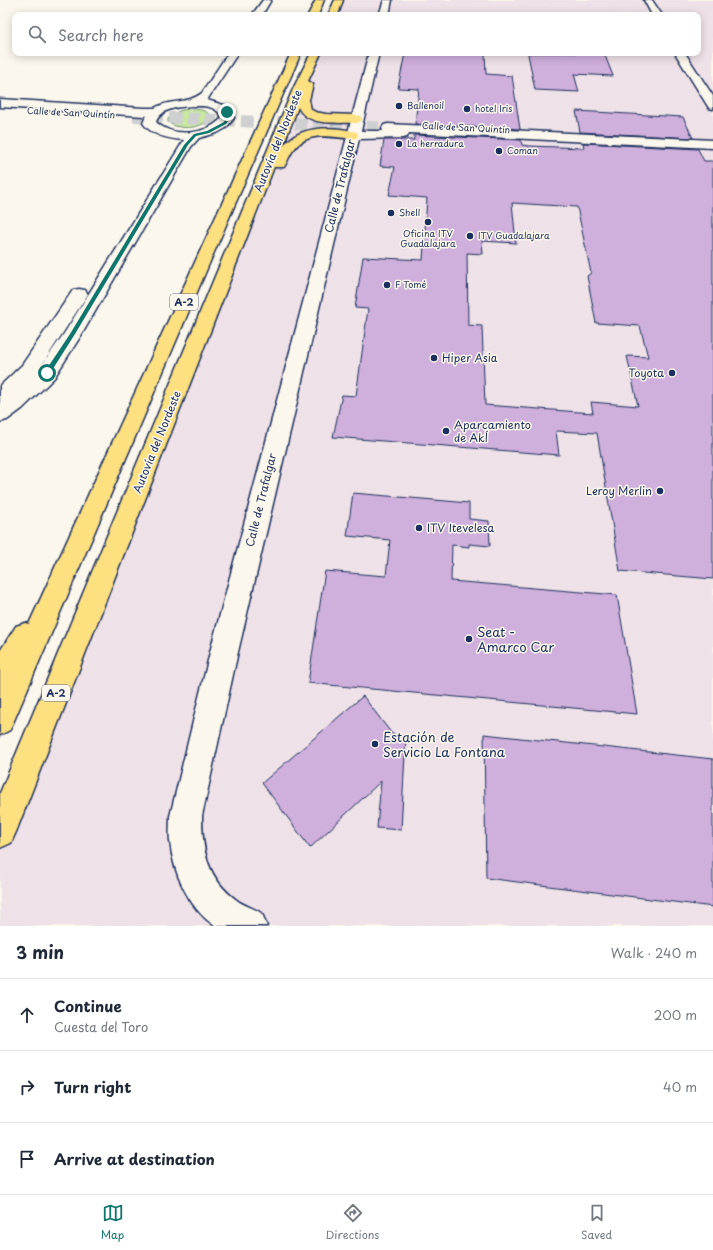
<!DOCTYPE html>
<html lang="en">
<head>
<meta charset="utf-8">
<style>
  body { margin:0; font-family:"Playpen Sans",sans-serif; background:#f2f2f3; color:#1f2937 }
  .stop { position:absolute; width:12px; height:12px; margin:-9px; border:3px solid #0f766e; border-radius:50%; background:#fff }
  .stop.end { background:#0f766e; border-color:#fff; box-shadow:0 1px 4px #0008 }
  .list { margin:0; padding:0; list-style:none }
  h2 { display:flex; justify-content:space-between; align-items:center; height:52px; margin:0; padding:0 16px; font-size:17px }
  h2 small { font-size:13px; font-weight:400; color:#747a83 }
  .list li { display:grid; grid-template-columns:26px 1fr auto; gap:12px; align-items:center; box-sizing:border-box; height:72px; padding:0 16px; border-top:1px solid #e0e1e3 }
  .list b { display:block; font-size:15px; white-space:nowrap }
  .list p { margin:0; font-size:13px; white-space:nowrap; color:#747a83 }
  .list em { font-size:13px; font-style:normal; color:#747a83 }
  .icon { flex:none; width:22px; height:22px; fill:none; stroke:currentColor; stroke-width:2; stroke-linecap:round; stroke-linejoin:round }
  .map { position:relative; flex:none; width:713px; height:926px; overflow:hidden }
  .search { position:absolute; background:#fff; box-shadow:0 2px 10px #0003; left:12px; right:12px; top:12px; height:44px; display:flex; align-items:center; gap:10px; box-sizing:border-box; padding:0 14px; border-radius:8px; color:#747a83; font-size:15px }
  .sheet { height:268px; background:#fff }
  nav { display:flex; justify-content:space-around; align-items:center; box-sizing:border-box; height:56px; border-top:1px solid #e0e1e3; background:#fff; font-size:11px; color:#747a83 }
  nav a { display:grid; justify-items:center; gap:2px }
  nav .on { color:#0f766e }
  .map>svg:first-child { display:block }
  .built { fill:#eee1e7 }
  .green { fill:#c8e79f; stroke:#728b7e }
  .building { fill:#cfafdb; stroke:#1b2f5e; fill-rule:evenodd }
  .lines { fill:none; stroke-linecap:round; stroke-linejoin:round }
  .street-tunnel { stroke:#cecfd0; stroke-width:12; stroke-dasharray:12 6; stroke-linecap:butt }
  .street-casing { stroke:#1b2f5e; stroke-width:3 }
  .secondary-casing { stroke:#1b2f5e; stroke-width:3 }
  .highway-casing { stroke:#1b2f5e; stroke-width:3 }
  .street { fill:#fbf7ec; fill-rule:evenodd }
  .secondary { fill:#fbf7ec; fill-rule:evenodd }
  .highway { fill:#fde080; fill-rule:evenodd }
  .route { fill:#0f766e }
  .poi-dot { fill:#1b2f5e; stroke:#fbf7ec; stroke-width:1.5 }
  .labels { text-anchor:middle; stroke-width:3; stroke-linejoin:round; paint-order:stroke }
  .far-poi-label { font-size:9px; fill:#1b2f5e; stroke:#fbf7ec; text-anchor:start }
  .far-street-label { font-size:9px; fill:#1b2f5e; stroke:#fbf7ec }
  .shield { fill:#fbf7ec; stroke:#5e6b89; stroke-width:1 }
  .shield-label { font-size:10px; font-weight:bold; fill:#1b2f5e }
  .street-label { font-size:11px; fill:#1b2f5e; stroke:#fbf7ec }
  .poi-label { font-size:11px; fill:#1b2f5e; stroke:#fbf7ec; text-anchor:start }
  .near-poi-label { font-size:13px; fill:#1b2f5e; stroke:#fbf7ec; text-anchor:start }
</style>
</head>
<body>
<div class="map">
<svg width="713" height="926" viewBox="0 0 713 926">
  <rect width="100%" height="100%" fill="#fbf7ec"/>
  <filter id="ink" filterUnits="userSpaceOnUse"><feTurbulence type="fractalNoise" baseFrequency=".025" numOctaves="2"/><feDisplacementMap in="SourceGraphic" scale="8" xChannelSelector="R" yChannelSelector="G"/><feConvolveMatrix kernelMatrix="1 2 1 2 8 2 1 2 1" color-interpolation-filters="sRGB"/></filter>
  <g filter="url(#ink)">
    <path class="built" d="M339,0H713V926H0V833L317,53H698V15H333Z"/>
    <path class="green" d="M182,110C191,109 206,107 211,117C204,129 178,131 168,122V119L172,114Z"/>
    <g class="building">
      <path d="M405,53H485L486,74L512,76L520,129L415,124L419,89L398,88Z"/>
      <path d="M531,53H604L613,76L574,74L579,92L535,90L528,54Z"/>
      <path d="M576,111L683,117L693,138L580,132Z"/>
      <path d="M414,135L521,140L522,145L530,146L584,148L583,143L698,149L704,161H713V579L620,571L597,433L556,431L559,455L333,437L342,395L356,396L368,309L355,308L363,257L423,260L427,198L389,195L395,167L380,166L384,140H414ZM512,203L577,207L591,273L587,276L596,323L640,326L648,357L627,356L638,406L591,402L593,413L485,405L482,326L468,325L467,253L483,254L482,241L516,243Z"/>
      <path d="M353,493L469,503V519L489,521L490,546L469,544V547L452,545L451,581L617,595L637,714L308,683L325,571L386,576L390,540L347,536Z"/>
      <path d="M363,696L392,734L406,736L401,830L377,828L381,781L310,848L262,783Z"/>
      <path d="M484,734L713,759V907L486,878Z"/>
    </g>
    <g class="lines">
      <path class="street-tunnel" d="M133,116L388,128"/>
      <g class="street-casing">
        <g id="street">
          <path d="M384,0H392L389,15H379Z"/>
          <path d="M644,0H652L662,15H652Z"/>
          <path d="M369,53H379L361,131H383L382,128L384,125L388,124L713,140V148L409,133L407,137L403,138L359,139L238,652L202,816C202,851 207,879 238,901C243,905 259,910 262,914C264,917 265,923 267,926H215C188,908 173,872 170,841C169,833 170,824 170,816L210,652L347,137L346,135L348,132Z"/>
          <path d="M675,53H685L713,96V109L709,108L707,105Z"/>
          <path d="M0,99L144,108H162L164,111L162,114L144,116L0,107Z"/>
        </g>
      </g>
      <g class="secondary-casing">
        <g id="secondary">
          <path d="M263,0H271L262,15H252Z"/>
          <path d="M228,53H238L207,100L227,106L234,118L226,128L217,133L199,138L191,147L82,334L54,378L22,409L7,420L0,422V405L1,404H0V386L22,365L73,290L79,289L85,290L88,294L40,368L65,332L184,140C169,139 152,136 143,123C155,94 183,108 202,93ZM192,106C203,106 217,105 222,118C206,135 173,138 156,122C161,108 179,107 192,106Z"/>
        </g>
      </g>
      <g class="highway-casing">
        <g id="highway">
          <path d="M316,0H324L318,15H308Z"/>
          <path d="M335,0H343L338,15H328Z"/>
          <path d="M291,53H301L212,257L10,730L0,735V651L16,626L25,623L29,624Z"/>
          <path d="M311,53H321L308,81L313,84L309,100L311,109L315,112L326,114L356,115L360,116L362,119L360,122L356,123C338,122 307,127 298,107L283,146C299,125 333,126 357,132L358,135L357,138L352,139C334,137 308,131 295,148C290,153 288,161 284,167H274L16,832L11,843L0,848V793L293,89Z"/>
        </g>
      </g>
      <use href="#street" class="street"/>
      <use href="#secondary" class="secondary"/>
      <use href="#highway" class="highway"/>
    </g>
  </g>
  <path class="route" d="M225,112H228L230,118L226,124L209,133L196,136L188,145L75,334L49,375H45L44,373L70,334L184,145L194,134L207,131L224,122L226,118Z"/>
  <g class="poi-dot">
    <circle cx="399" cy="106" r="4"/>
    <circle cx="467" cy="109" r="4"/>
    <circle cx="399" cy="144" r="4"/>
    <circle cx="499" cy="151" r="4"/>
    <circle cx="391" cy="213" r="4"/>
    <circle cx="428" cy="222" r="4"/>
    <circle cx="470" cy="236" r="4"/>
    <circle cx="387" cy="285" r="4"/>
    <circle cx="434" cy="358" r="4"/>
    <circle cx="672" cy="373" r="4"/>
    <circle cx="446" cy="431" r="4"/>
    <circle cx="660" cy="491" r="4"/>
    <circle cx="419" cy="528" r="4"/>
    <circle cx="469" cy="639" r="4"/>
    <circle cx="375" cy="744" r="4"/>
  </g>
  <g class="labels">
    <g class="far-poi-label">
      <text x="407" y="109">Ballenoil</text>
      <text x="475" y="112">hotel Iris</text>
      <text x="407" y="147">La herradura</text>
      <text x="507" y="154">Coman</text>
      <text x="399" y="216">Shell</text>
      <text x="428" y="237" text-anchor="middle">Oficina ITV<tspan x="428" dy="10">Guadalajara</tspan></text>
      <text x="478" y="239">ITV Guadalajara</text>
      <text x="395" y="288">F Tomé</text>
    </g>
    <g class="far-street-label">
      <text transform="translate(71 113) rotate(3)" y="3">Calle de San Quintín</text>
      <text transform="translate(466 128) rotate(3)" y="3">Calle de San Quintín</text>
    </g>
    <g class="shield">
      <rect x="170" y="294" width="28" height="16" rx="3"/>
      <rect x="42" y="685" width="28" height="16" rx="3"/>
    </g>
    <g class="shield-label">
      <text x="184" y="306">A-2</text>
      <text x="56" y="697">A-2</text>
    </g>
    <g class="street-label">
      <text transform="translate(278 141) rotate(-68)" y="4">Autovía del Nordeste</text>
      <text transform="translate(340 186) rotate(-76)" y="4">Calle de Trafalgar</text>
      <text transform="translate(157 442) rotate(-68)" y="4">Autovía del Nordeste</text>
      <text transform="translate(261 500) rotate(-76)" y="4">Calle de Trafalgar</text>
    </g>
    <g class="poi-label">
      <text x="442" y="362">Hiper Asia</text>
      <text x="664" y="377" text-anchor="end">Toyota</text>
      <text x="454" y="429">Aparcamiento<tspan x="454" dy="13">de AkÍ</tspan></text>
      <text x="652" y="495" text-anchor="end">Leroy Merlin</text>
      <text x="427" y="532">ITV Itevelesa</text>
    </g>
    <g class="near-poi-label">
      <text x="477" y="637">Seat -<tspan x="477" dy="15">Amarco Car</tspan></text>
      <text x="383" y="742">Estación de<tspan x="383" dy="15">Servicio La Fontana</tspan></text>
    </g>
  </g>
</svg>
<div class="stop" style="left:47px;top:373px"></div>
<div class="stop end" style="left:227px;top:112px"></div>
<div class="search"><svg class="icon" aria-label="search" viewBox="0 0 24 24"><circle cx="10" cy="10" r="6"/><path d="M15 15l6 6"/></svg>Search here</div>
</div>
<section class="sheet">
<h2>3 min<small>Walk · 240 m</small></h2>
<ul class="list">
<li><svg class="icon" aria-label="ahead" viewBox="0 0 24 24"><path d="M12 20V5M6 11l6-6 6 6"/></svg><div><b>Continue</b><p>Cuesta del Toro</p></div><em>200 m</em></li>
<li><svg class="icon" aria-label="right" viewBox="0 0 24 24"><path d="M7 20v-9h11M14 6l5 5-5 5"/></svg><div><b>Turn right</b></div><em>40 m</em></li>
<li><svg class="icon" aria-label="arrive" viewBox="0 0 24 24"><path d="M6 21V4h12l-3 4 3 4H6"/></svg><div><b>Arrive at destination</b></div></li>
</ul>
</section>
<nav>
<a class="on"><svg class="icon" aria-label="map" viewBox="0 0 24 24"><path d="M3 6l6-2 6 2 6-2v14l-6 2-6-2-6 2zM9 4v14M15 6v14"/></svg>Map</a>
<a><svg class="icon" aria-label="directions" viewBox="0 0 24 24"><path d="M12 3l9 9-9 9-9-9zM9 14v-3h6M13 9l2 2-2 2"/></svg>Directions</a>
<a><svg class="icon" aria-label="saved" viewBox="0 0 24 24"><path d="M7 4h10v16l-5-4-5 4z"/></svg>Saved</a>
</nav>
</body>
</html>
